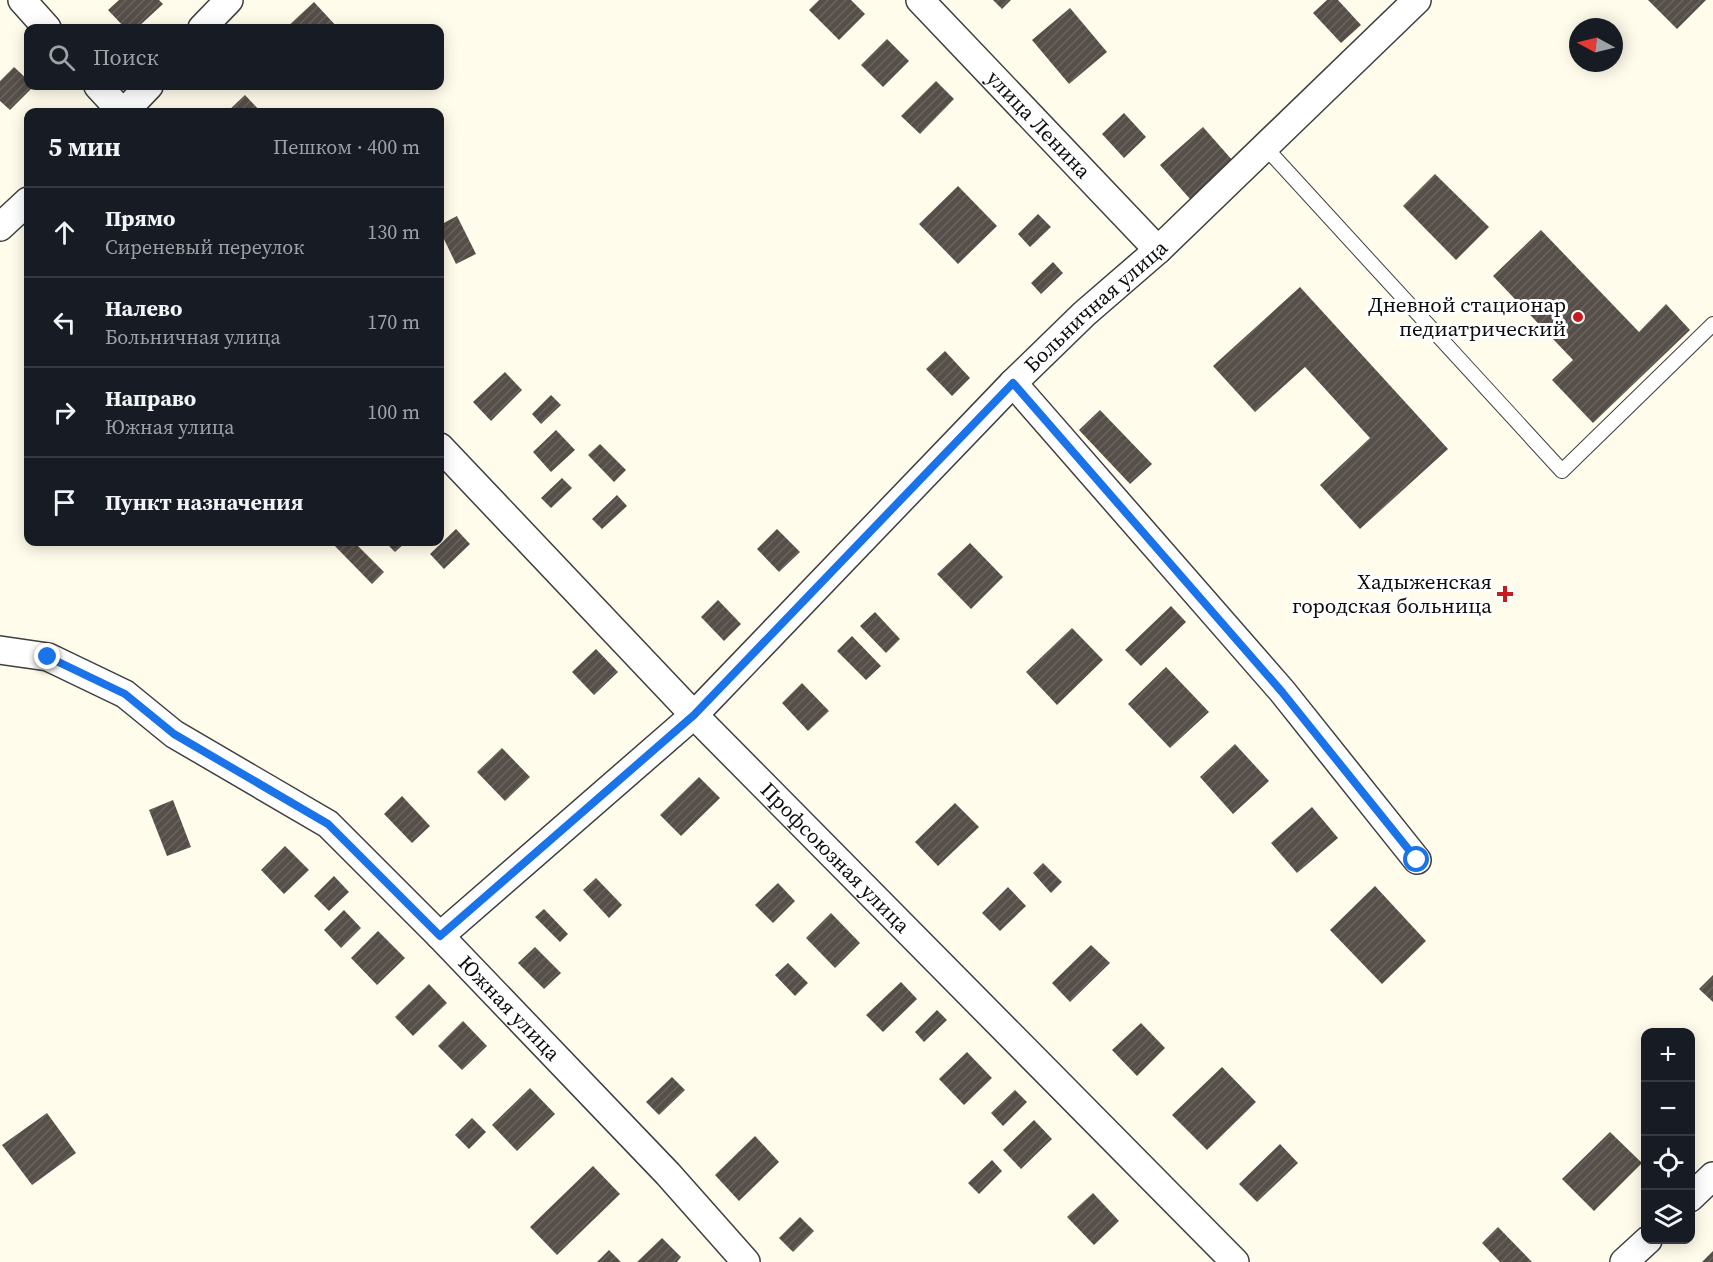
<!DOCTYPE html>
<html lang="ru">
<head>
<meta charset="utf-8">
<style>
  body { margin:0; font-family:"Source Serif 4",serif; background:#242831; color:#f1f3f6 }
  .controls { position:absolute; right:18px; bottom:18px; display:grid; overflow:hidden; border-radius:12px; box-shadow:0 3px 15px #0003 }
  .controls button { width:54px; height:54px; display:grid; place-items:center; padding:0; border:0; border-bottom:2px solid #363941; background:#171b24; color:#f1f3f6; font:30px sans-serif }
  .compass { position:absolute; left:1569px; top:18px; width:54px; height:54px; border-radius:50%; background:#171b24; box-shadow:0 3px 15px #0003; rotate:277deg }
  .stop { position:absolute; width:18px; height:18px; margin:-14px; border:4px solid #1a73e8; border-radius:50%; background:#fff }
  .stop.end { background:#1a73e8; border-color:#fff; box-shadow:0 2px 6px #0008 }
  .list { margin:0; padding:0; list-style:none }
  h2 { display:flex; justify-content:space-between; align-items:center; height:78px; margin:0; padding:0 24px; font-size:26px }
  h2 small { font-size:20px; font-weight:400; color:#9ea1a6 }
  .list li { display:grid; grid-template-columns:39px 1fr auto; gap:18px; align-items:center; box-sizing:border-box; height:90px; padding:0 24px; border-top:2px solid #363941 }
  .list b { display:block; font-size:22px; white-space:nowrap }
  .list p { margin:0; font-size:20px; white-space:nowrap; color:#9ea1a6 }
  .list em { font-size:20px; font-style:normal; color:#9ea1a6 }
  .icon { flex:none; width:33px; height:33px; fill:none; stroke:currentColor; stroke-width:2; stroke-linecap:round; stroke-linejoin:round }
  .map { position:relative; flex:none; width:1713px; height:1262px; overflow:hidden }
  .search { position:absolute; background:#171b24; box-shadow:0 3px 15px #0003; left:24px; top:24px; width:420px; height:66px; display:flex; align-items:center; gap:15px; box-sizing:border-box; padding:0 21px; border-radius:12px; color:#9ea1a6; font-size:22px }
  .panel { position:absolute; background:#171b24; box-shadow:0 3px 15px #0003; left:24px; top:108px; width:420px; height:438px; border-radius:12px }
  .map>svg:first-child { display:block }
  .building { fill:url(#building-hatch) }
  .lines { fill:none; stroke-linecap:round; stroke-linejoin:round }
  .lane-casing { stroke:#3f3f3f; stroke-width:16 }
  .street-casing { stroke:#3f3f3f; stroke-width:30 }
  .lane { stroke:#fff; stroke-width:14 }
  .street { stroke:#fff; stroke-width:27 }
  .route { stroke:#1a73e8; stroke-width:8 }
  .poi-dot { fill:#c71a1e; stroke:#fff; stroke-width:2 }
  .labels { text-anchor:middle; stroke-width:6; stroke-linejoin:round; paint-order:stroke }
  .street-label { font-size:21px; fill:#0c0c0c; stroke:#fff }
  .poi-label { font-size:21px; fill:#0c0c0c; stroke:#fff; text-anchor:end }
</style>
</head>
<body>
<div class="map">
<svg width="1713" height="1262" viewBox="0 0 1713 1262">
  <defs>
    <pattern id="building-hatch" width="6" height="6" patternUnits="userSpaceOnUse" patternTransform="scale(1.5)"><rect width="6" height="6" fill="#564e48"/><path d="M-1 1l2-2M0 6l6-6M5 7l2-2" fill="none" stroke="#69635e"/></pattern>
  </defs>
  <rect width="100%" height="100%" fill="#fffcec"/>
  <g class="building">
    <path d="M119,0H159L163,4L137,28H125L108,10Z"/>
    <path d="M819,0H851L865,14L839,40L809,10Z"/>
    <path d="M993,0H1011L1002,9Z"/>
    <path d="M1327,0H1338L1361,25L1341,43L1313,13Z"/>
    <path d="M1648,0H1706L1677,29Z"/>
    <path d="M314,2L338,28H286Z"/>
    <path d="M1070,8L1107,52L1069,84L1032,40Z"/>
    <path d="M887,39L909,61L883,87L861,65Z"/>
    <path d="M14,67L28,80V86H34L10,110L0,101V81Z"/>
    <path d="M936,81L954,99L920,134L901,116Z"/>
    <path d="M245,95L261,112H227Z"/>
    <path d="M1124,113L1146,137L1124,158L1102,134Z"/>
    <path d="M1203,127L1233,161L1190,199L1160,165Z"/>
    <path d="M1435,174L1489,227L1456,260L1403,206Z"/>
    <path d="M958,186L997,226L958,264L919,224Z"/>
    <path d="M1038,214L1051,227L1030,247L1018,234Z"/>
    <path d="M457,216L476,254L456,264L440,231V225Z"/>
    <path d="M1541,230L1639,332L1666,304L1690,330L1593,423L1552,380L1573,360L1493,276Z"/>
    <path d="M1053,262L1063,273L1041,294L1031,283Z"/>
    <path d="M1300,287L1448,449L1360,529L1320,485L1370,438L1305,367L1255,412L1213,366Z"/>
    <path d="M945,351L970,378L952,396L926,369Z"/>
    <path d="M505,372L522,390L491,421L473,402Z"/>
    <path d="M551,395L561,405L541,424L532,414Z"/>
    <path d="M1100,410L1152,464L1130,484L1079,430Z"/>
    <path d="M556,430L575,450L551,472L533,452Z"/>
    <path d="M600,444L626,470L614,482L588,455Z"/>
    <path d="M562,478L572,488L551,508L541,498Z"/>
    <path d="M617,495L627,506L602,529L592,519Z"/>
    <path d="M456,529L470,544L444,569L430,554Z"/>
    <path d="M777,529L800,552L779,572L757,549Z"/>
    <path d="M331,542H354L384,572L372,584Z"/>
    <path d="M385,542H406L395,552Z"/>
    <path d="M970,543L1003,577L971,609L937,574Z"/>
    <path d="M718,600L741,624L724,641L701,617Z"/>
    <path d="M1171,606L1186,622L1141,666L1125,650Z"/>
    <path d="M875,612L900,639L886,653L860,626Z"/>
    <path d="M1072,628L1103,660L1057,705L1026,672Z"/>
    <path d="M852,636L881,666L866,680L837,651Z"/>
    <path d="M596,649L618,672L594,695L572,672Z"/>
    <path d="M1166,667L1209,712L1170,748L1128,704Z"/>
    <path d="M802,683L829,711L808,731L782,703Z"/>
    <path d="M1235,744L1269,781L1233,814L1200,777Z"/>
    <path d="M502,748L530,777L505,801L477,772Z"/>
    <path d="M699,777L720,798L681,836L660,815Z"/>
    <path d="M402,796L430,826L412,843L384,814Z"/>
    <path d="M173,800L191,847L167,856L149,810Z"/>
    <path d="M955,803L979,827L938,866L915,842Z"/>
    <path d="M1312,807L1338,838L1297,873L1271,843Z"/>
    <path d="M285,846L309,870L284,894L261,870Z"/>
    <path d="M1043,863L1062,882L1051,893L1033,873Z"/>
    <path d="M334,876L349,892L329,911L314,896Z"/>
    <path d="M596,878L622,905L609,918L583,890Z"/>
    <path d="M778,883L795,901L773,923L755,905Z"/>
    <path d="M1375,886L1426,941L1382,984L1330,930Z"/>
    <path d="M1008,887L1026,906L1000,931L982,913Z"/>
    <path d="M544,909L568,934L560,942L535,917Z"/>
    <path d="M344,910L361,928L341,948L324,930Z"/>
    <path d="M831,913L860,943L835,968L806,938Z"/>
    <path d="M378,931L405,958L377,985L351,958Z"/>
    <path d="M1091,945L1110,963L1070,1002L1052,983Z"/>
    <path d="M535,947L561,973L544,989L518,963Z"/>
    <path d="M788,963L808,983L795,996L775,975Z"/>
    <path d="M1713,975V1002L1699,989Z"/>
    <path d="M901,982L917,999L883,1032L866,1015Z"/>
    <path d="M429,984L447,1003L413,1036L395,1017Z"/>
    <path d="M937,1010L947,1020L924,1042L915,1032Z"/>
    <path d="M463,1021L487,1046L462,1070L438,1046Z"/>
    <path d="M1141,1023L1165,1048L1137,1076L1112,1050Z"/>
    <path d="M967,1052L992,1078L964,1105L939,1079Z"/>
    <path d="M1222,1067L1256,1102L1207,1150L1172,1115Z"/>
    <path d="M672,1077L685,1090L659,1115L646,1102Z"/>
    <path d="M530,1088L555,1114L517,1151L492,1125Z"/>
    <path d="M1015,1090L1027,1102L1003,1126L991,1113Z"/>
    <path d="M47,1113L76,1153L32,1185L2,1145Z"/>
    <path d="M472,1118L486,1132L469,1149L455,1135Z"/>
    <path d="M1034,1120L1052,1139L1021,1169L1003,1150Z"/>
    <path d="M1610,1132L1642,1163L1594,1211L1562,1179Z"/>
    <path d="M755,1136L779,1162L739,1201L715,1175Z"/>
    <path d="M1280,1144L1298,1163L1257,1202L1239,1184Z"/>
    <path d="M992,1160L1002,1171L979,1194L968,1183Z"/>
    <path d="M593,1166L620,1194L557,1255L530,1227Z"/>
    <path d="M1093,1193L1119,1221L1094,1245L1067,1217Z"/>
    <path d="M800,1217L814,1231L793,1252L779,1238Z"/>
    <path d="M1498,1227L1532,1262H1500L1482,1243Z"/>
    <path d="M662,1238L681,1257L677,1262H637Z"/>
    <path d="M609,1250L621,1262H597Z"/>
    <path d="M1713,1251V1262H1702Z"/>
  </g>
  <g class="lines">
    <g class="lane-casing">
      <path id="lane" d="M1265,147L1562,471L1713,324"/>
    </g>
    <g class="street-casing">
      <g id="street">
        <path d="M22,0L47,28"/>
        <path id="s1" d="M920,0L1158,250"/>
        <path d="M202,28L229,0"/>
        <path d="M98,86L122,112"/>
        <path d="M124,112L149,86"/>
        <path d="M0,227L28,201"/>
        <path d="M1013,383L1282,691L1417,860"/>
        <path id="s2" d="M440,447L694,715L1235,1262"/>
        <path id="s3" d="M0,650L48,657L125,694L174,734L328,824L440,936L668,1174L746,1262"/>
        <path id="s4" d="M440,936L694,715L1013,383L1084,314L1158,250L1417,0"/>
        <path d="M1690,1198L1713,1176"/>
        <path d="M1624,1262L1648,1240"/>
      </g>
    </g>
    <use href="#lane" class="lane"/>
    <use href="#street" class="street"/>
  </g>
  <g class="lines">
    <path class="route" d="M48,657L125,694L174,734L328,824L440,936L694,715L1013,383L1282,692L1417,860"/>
  </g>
  <g class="poi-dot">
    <circle cx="1578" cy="317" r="6"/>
    <path d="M1502 585h6v6h6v6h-6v6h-6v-6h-6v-6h6z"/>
  </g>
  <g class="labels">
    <g class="street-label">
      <text dy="7" stroke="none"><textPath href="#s1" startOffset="172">улица Ленина</textPath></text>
      <text dy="7" stroke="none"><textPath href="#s4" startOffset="910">Больничная улица</textPath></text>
      <text dy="7" stroke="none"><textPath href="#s2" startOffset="570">Профсоюзная улица</textPath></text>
      <text dy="7" stroke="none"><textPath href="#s3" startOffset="634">Южная улица</textPath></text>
    </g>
    <g class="poi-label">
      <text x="1566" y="312">Дневной стационар<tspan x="1566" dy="24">педиатрический</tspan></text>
      <text x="1492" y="589">Хадыженская<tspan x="1492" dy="24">городская больница</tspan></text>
    </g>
  </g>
</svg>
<div class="controls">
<button>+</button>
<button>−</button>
<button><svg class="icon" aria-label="locate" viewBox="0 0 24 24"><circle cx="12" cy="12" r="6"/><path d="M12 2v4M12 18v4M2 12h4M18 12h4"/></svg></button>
<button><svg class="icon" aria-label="layers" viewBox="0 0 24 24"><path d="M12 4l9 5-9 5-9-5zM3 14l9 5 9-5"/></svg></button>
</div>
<svg class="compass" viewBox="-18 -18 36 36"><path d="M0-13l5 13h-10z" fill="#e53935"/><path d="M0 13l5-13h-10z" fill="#9ea1a6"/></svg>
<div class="stop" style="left:1417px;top:860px"></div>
<div class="stop end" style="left:48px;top:657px"></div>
<div class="search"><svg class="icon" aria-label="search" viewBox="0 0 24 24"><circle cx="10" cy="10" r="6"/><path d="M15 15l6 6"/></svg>Поиск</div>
<section class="panel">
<h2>5 мин<small>Пешком · 400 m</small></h2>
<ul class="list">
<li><svg class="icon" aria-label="ahead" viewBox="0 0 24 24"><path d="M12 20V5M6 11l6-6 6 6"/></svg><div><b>Прямо</b><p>Сиреневый переулок</p></div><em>130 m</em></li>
<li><svg class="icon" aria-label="left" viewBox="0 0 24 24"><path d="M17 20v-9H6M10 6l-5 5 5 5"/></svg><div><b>Налево</b><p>Больничная улица</p></div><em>170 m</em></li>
<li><svg class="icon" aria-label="right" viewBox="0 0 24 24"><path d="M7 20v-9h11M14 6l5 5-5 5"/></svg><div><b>Направо</b><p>Южная улица</p></div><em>100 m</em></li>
<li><svg class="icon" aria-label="arrive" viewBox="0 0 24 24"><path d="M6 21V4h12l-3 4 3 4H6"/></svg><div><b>Пункт назначения</b></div></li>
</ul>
</section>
</div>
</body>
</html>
